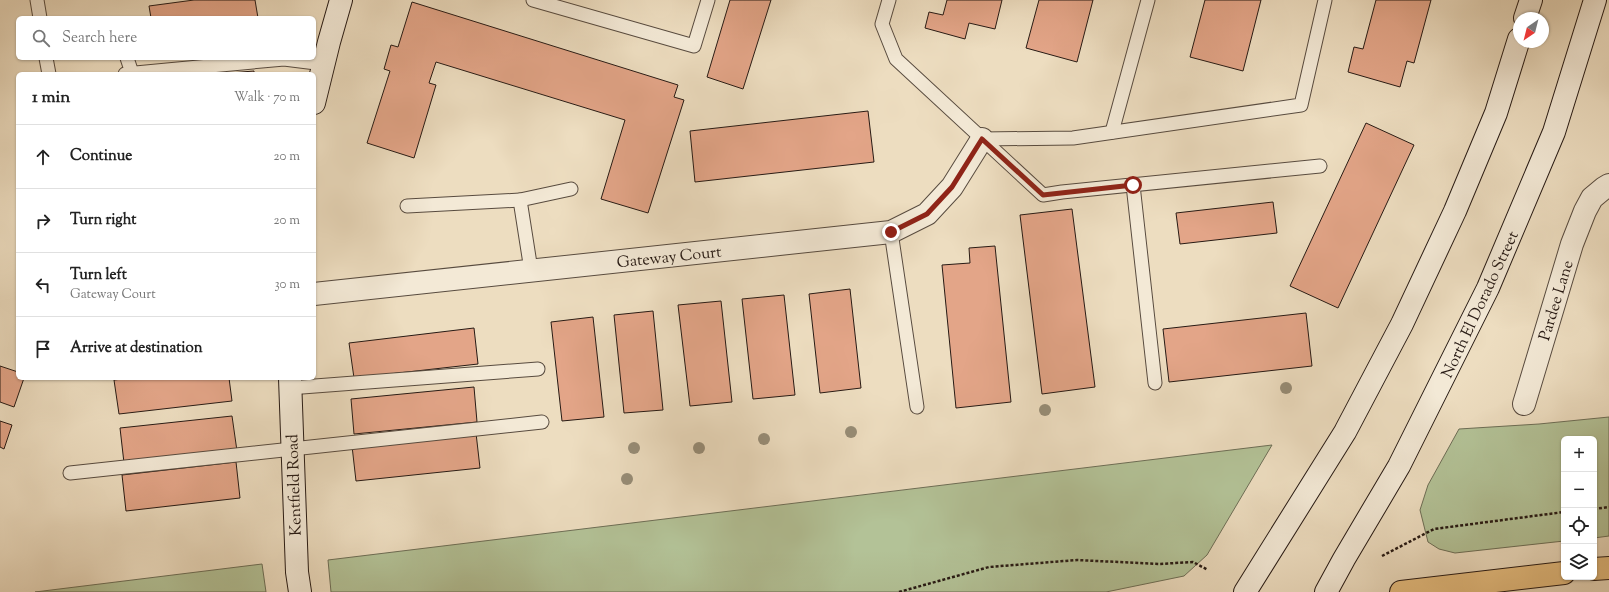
<!DOCTYPE html>
<html lang="en">
<head>
<meta charset="utf-8">
<style>
  body { margin:0; font-family:"Sorts Mill Goudy",serif; background:#f2f2f2; color:#222 }
  .controls { position:absolute; right:12px; bottom:12px; display:grid; overflow:hidden; border-radius:6px; box-shadow:0 1px 3px #0004 }
  .controls button { width:36px; height:36px; display:grid; place-items:center; padding:0; border:0; border-bottom:1px solid #e0e0e0; background:#fff; color:#222; font:20px sans-serif }
  .compass { position:absolute; left:1513px; top:12px; width:36px; height:36px; border-radius:50%; background:#fff; box-shadow:0 1px 3px #0004; rotate:215deg }
  .stop { position:absolute; width:12px; height:12px; margin:-9px; border:3px solid #8f2418; border-radius:50%; background:#fff }
  .stop.end { background:#8f2418; border-color:#fff; box-shadow:0 1px 4px #0008 }
  .list { margin:0; padding:0; list-style:none }
  h2 { display:flex; justify-content:space-between; align-items:center; height:52px; margin:0; padding:0 16px; font-size:17px }
  h2 small { font-size:13px; font-weight:400; color:#767676 }
  .list li { display:grid; grid-template-columns:26px 1fr auto; gap:12px; align-items:center; box-sizing:border-box; height:64px; padding:0 16px; border-top:1px solid #e0e0e0 }
  .list b { display:block; font-size:15px; white-space:nowrap }
  .list p { margin:0; font-size:13px; white-space:nowrap; color:#767676 }
  .list em { font-size:13px; font-style:normal; color:#767676 }
  .icon { flex:none; width:22px; height:22px; fill:none; stroke:currentColor; stroke-width:2; stroke-linecap:round; stroke-linejoin:round }
  .map { position:relative; flex:none; width:1609px; height:592px; overflow:hidden }
  .search { position:absolute; background:#fff; box-shadow:0 1px 3px #0004; left:16px; top:16px; width:300px; height:44px; display:flex; align-items:center; gap:10px; box-sizing:border-box; padding:0 14px; border-radius:6px; color:#767676; font-size:15px }
  .panel { position:absolute; background:#fff; box-shadow:0 1px 3px #0004; left:16px; top:72px; width:300px; height:308px; border-radius:6px }
  .map>svg:first-child { display:block }
  .green { fill:#b3c297; stroke:#6d6e56 }
  .building { fill:#e3a588; stroke:#271a14 }
  .lines { fill:none; stroke-linecap:round; stroke-linejoin:round }
  .lane-casing { stroke:#584b3f; stroke-width:15 }
  .street-casing { stroke:#584b3f; stroke-width:24 }
  .secondary-casing { stroke:#271a14; stroke-width:24 }
  .primary-casing { stroke:#271a14; stroke-width:24 }
  .path { stroke:#271a14; stroke-width:2.5; stroke-dasharray:3 2; stroke-linecap:butt }
  .lane { stroke:#f3e9d6; stroke-width:13 }
  .street { stroke:#f3e9d6; stroke-width:22 }
  .secondary { stroke:#f3e9d6; stroke-width:22 }
  .primary { stroke:#e6be80; stroke-width:22 }
  .tree { fill:#978d77 }
  .route { stroke:#8f2418; stroke-width:5 }
  .labels { text-anchor:middle; stroke-width:3; stroke-linejoin:round; paint-order:stroke }
  .street-label { font-size:16px; fill:#271a14; stroke:#f3e9d6 }
</style>
</head>
<body>
<div class="map">
<svg width="1609" height="592" viewBox="0 0 1609 592">
  <rect width="100%" height="100%" fill="#edddc0"/>
  <filter id="stains"><feTurbulence type="fractalNoise" baseFrequency=".005" numOctaves="4"/><feColorMatrix values="0 0 0 0 .2 0 0 0 0 .09 0 0 0 0 .02 0 0 0 .5 -.17"/></filter>
  <radialGradient id="worn" r=".72"><stop offset=".6" stop-color="#630" stop-opacity="0"/><stop offset="1" stop-color="#630" stop-opacity=".3"/></radialGradient>
  <g class="green">
    <path d="M1609,417V536L1594,538V439H1564V541L1455,553L1439,549L1428,542L1420,510L1428,485L1459,429L1539,424Z"/>
    <path d="M1272,445L1207,555L1184,576L1106,592H331L328,560Z"/>
    <path d="M262,564L266,592H35Z"/>
  </g>
  <g class="building">
    <path d="M194,0H255L258,18H151L149,6Z"/>
    <path d="M730,0H771L743,89L707,77Z"/>
    <path d="M947,0H1002L995,29L969,23L965,39L925,28L929,12L943,15Z"/>
    <path d="M1039,0H1093L1077,62L1026,48Z"/>
    <path d="M1205,0H1261L1243,71L1190,57Z"/>
    <path d="M1376,0H1431L1414,63L1407,61L1400,87L1348,72L1354,47L1363,49Z"/>
    <path d="M412,2L678,85L674,97L684,100L648,213L601,199L625,120L436,62L429,83L436,85L414,158L367,143L390,71L384,69L391,45L398,47Z"/>
    <path d="M254,71V74H217Z"/>
    <path d="M868,111L874,162L695,182L690,131Z"/>
    <path d="M1366,123L1414,145L1338,308L1290,286Z"/>
    <path d="M1273,202L1277,233L1180,244L1176,213Z"/>
    <path d="M1072,209L1095,387L1042,394L1020,215Z"/>
    <path d="M995,246L1011,402L956,408L942,265L970,263L969,248Z"/>
    <path d="M850,289L861,388L820,393L809,294Z"/>
    <path d="M784,295L795,395L753,399L742,299Z"/>
    <path d="M721,301L732,402L690,406L678,305Z"/>
    <path d="M653,311L663,410L624,413L614,315Z"/>
    <path d="M1306,313L1312,366L1169,382L1163,329Z"/>
    <path d="M593,317L604,417L562,421L551,322Z"/>
    <path d="M474,328L478,364L354,378L349,343Z"/>
    <path d="M0,366L18,372V378H24L14,407L0,402Z"/>
    <path d="M131,378H229L232,401L119,414L114,380Z"/>
    <path d="M474,387L477,422L354,434L351,399Z"/>
    <path d="M232,416L237,451L124,463L120,428Z"/>
    <path d="M0,421L12,425L4,449L0,447Z"/>
    <path d="M476,433L480,468L356,481L352,446Z"/>
    <path d="M236,462L240,498L126,511L122,475Z"/>
  </g>
  <g class="lines">
    <g class="lane-casing">
      <g id="lane">
        <path d="M37,0L40,18"/>
        <path d="M533,0L694,46L708,0"/>
        <path d="M889,0L882,24L896,59L1043,195L1062,192L1320,166"/>
        <path d="M46,58L49,74"/>
        <path d="M127,58L132,73"/>
        <path d="M125,74L284,59L324,64"/>
        <path d="M1112,132L1148,0"/>
        <path d="M982,139L1073,138L1301,105L1325,0"/>
        <path d="M1133,185L1155,383"/>
        <path d="M407,206L520,200"/>
        <path d="M891,232L917,407"/>
        <path d="M531,270L520,200L571,189"/>
        <path d="M289,388L538,369"/>
        <path d="M70,473L542,422"/>
      </g>
    </g>
    <g class="street-casing">
      <g id="street">
        <path d="M314,294L891,232L927,214L952,187L982,139"/>
        <path d="M1524,404L1572,244L1585,211L1592,198L1604,188L1609,185"/>
      </g>
    </g>
    <g class="secondary-casing">
      <g id="secondary">
        <path d="M1525,18L1531,0"/>
        <path d="M314,103L329,42L341,0"/>
        <path d="M290,378L297,572L300,592"/>
        <path d="M1245,592L1345,432L1402,324L1455,211L1496,113L1519,39"/>
        <path d="M1326,592L1344,559L1399,466L1488,288L1554,132L1595,0"/>
      </g>
    </g>
    <g class="primary-casing">
      <g id="primary">
        <path d="M1594,569L1609,568"/>
        <path d="M1401,592L1564,573"/>
      </g>
    </g>
    <g class="path">
      <path d="M1594,509L1609,507"/>
      <path d="M1382,556L1434,529L1564,512"/>
      <path d="M899,592L989,567L1077,560L1159,564L1193,562L1208,570"/>
    </g>
    <use href="#lane" class="lane"/>
    <use href="#street" class="street"/>
    <use href="#secondary" class="secondary"/>
    <use href="#primary" class="primary"/>
  </g>
  <g class="tree">
    <circle cx="1286" cy="388" r="6"/>
    <circle cx="1045" cy="410" r="6"/>
    <circle cx="851" cy="432" r="6"/>
    <circle cx="764" cy="439" r="6"/>
    <circle cx="634" cy="448" r="6"/>
    <circle cx="699" cy="448" r="6"/>
    <circle cx="627" cy="479" r="6"/>
  </g>
  <g class="lines">
    <path class="route" d="M891,232L927,214L952,187L982,139L1043,195L1133,185"/>
  </g>
  <g class="labels">
    <g class="street-label">
      <text transform="translate(669 256) rotate(-6)" y="6">Gateway Court</text>
      <text transform="translate(1555 300) rotate(-73)" y="6">Pardee Lane</text>
      <text transform="translate(1479 304) rotate(-65)" y="6">North El Dorado Street</text>
      <text transform="translate(293 485) rotate(-92)" y="6">Kentfield Road</text>
    </g>
  </g>
  <rect width="100%" height="100%" filter="url(#stains)"/>
  <rect width="100%" height="100%" fill="url(#worn)"/>
</svg>
<div class="controls">
<button>+</button>
<button>−</button>
<button><svg class="icon" aria-label="locate" viewBox="0 0 24 24"><circle cx="12" cy="12" r="6"/><path d="M12 2v4M12 18v4M2 12h4M18 12h4"/></svg></button>
<button><svg class="icon" aria-label="layers" viewBox="0 0 24 24"><path d="M12 4l9 5-9 5-9-5zM3 14l9 5 9-5"/></svg></button>
</div>
<svg class="compass" viewBox="-18 -18 36 36"><path d="M0-13l5 13h-10z" fill="#e53935"/><path d="M0 13l5-13h-10z" fill="#767676"/></svg>
<div class="stop" style="left:1133px;top:185px"></div>
<div class="stop end" style="left:891px;top:232px"></div>
<div class="search"><svg class="icon" aria-label="search" viewBox="0 0 24 24"><circle cx="10" cy="10" r="6"/><path d="M15 15l6 6"/></svg>Search here</div>
<section class="panel">
<h2>1 min<small>Walk · 70 m</small></h2>
<ul class="list">
<li><svg class="icon" aria-label="ahead" viewBox="0 0 24 24"><path d="M12 20V5M6 11l6-6 6 6"/></svg><div><b>Continue</b></div><em>20 m</em></li>
<li><svg class="icon" aria-label="right" viewBox="0 0 24 24"><path d="M7 20v-9h11M14 6l5 5-5 5"/></svg><div><b>Turn right</b></div><em>20 m</em></li>
<li><svg class="icon" aria-label="left" viewBox="0 0 24 24"><path d="M17 20v-9H6M10 6l-5 5 5 5"/></svg><div><b>Turn left</b><p>Gateway Court</p></div><em>30 m</em></li>
<li><svg class="icon" aria-label="arrive" viewBox="0 0 24 24"><path d="M6 21V4h12l-3 4 3 4H6"/></svg><div><b>Arrive at destination</b></div></li>
</ul>
</section>
</div>
</body>
</html>
